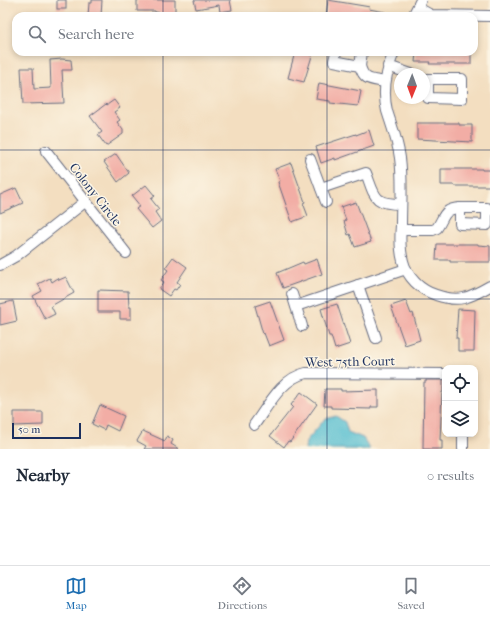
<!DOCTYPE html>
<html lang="en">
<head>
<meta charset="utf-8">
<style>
  body { margin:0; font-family:"IM FELL French Canon",serif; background:#f2f2f3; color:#1f2937 }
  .controls { position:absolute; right:12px; bottom:12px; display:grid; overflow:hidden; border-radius:8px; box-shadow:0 2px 6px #0003 }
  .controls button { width:36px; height:36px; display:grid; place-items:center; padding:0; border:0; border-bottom:1px solid #e0e1e3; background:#fff; color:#1f2937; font:20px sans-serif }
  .compass { position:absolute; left:394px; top:68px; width:36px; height:36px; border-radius:50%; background:#fff; box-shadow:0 2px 6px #0003; rotate:181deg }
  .scale { position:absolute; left:12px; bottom:10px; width:69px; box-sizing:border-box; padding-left:4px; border:2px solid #1b2f5e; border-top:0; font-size:11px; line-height:14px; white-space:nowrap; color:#1b2f5e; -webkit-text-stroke:3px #fcf5e5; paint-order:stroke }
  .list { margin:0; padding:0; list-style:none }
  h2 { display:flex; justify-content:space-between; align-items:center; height:52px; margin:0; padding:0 16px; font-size:17px }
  h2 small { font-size:13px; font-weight:400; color:#747a83 }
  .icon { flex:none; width:22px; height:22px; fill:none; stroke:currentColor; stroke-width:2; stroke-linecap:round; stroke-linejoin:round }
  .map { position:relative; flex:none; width:490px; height:449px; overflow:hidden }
  .search { position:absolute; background:#fff; box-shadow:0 2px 6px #0003; left:12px; right:12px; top:12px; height:44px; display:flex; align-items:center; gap:10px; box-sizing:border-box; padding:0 14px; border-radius:12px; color:#747a83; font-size:15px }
  .sheet { height:116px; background:#fff }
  nav { display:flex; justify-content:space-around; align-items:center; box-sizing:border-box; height:56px; border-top:1px solid #e0e1e3; background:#fff; font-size:11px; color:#747a83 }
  nav a { display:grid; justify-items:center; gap:2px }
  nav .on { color:#1f6fb2 }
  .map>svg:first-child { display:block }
  .water { fill:#53bdd0; stroke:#377697 }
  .building { fill:#f2ada5 }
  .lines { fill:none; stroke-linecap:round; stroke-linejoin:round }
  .minor-casing { stroke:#676c80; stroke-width:12 }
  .minor { stroke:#fff; stroke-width:10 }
  .grid { fill:none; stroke:#1b2f5e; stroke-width:1; stroke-opacity:0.55 }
  .labels { text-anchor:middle; stroke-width:3; stroke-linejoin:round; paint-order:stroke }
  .street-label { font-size:13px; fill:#1b2f5e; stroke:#fcf5e5 }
</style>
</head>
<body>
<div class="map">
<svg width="490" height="449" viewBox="0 0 490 449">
  <rect width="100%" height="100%" fill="#fcf5e5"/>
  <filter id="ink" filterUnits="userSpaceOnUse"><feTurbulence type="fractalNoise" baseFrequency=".025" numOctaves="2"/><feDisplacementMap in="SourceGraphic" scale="8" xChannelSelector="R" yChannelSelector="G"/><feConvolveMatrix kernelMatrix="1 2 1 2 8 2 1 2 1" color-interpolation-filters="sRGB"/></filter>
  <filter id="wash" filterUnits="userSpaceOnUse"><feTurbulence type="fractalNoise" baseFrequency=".012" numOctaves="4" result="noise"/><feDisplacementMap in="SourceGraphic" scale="16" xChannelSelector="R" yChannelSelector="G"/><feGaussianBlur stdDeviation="0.9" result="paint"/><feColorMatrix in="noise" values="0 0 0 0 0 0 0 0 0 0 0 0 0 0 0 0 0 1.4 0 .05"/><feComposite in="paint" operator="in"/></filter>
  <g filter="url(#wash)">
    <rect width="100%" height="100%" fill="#f3dec0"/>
    <path class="water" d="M336,416L345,422L348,432L363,438L370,449H305L306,441L325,419Z"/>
    <g id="blocks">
      <g class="building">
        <rect x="57" y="0" width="9" height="9"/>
        <path d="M92,0H102L101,16H88L89,3H92Z"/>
        <path d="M137,0H175V15H163V13L155,12V11H137Z"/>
        <path d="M194,0H230L232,10L220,12L219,5L196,9Z"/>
        <path d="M328,0L370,7L369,9L385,12V16H326Z"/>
        <path d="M295,52H311L310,55L312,56L304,82L288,78Z"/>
        <path d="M416,52H471V64H429L430,62H415Z"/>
        <path d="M62,59L71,60L72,70H62L64,103L23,104L21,68H33L34,89L51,88L50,60Z"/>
        <path d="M319,83L361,91L358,106L330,103V101L316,99Z"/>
        <path d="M114,100L120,108L114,112L120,120L117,122L123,130V134L106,146L98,135L102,132L90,116L106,104L107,105Z"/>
        <path d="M417,123H459V125H472V142L417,139Z"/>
        <path d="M369,130L374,146L335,160V158L321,163L316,147L356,134V135Z"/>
        <path d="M116,154L129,173L118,182L104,162Z"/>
        <path d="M291,163L305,202L303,203L308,216L292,222L278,182L280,181L275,169Z"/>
        <path d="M441,169H482V170H490V186H455V185H441Z"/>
        <path d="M146,185L155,196L151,199L159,209L155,212L161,221L152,228L136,209L140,206L132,196Z"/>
        <path d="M16,188L23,203L0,213V195Z"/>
        <path d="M356,202L371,242L355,247L350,234L348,235L344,221L346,220L341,207Z"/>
        <path d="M437,244H478V245L490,246V262H450V260H436Z"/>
        <path d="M173,257L187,267L177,282L180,284L176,290L174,289L169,296L159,289L164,282L161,280L168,270L165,268Z"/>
        <path d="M317,259L322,274L283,288L277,273L303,262L304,264Z"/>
        <path d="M66,277L74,293L51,306L55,314L45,319L33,296L42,291L38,284L50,278L52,282L58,278L59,280Z"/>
        <path d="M98,290L128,291L129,307H131V319H120V312H98Z"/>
        <path d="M13,301L17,321L0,325V304Z"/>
        <path d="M270,301L284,340L269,346L264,333L263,334L255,306Z"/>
        <path d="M406,301L411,314L413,313L420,340L405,345L391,306Z"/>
        <path d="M337,304L350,344L335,349L331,336H329L321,309Z"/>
        <path d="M458,309L475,310L474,351H458V338H456Z"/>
        <path d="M426,380H443V392H442L440,440H442V449H423L424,382H426Z"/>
        <path d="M325,389H341V391L378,390V407H371V409L331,408V406H324Z"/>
        <path d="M301,392L317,404L290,442L288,441L284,447L270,436L293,407L291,405Z"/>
        <path d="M100,405L124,416L118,431L106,425L104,430L92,424Z"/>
        <path d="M14,412H43V425L14,426Z"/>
        <path d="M143,431L165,441L167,436L173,440L171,444L179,449H144L146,446L137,441Z"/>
      </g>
    </g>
  </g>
  <g filter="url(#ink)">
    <use href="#blocks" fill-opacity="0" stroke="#676c80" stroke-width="1"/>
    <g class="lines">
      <g class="minor-casing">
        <g id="minor">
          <path d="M418,8L431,15L490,16"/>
          <path d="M413,16L421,0"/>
          <path d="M336,52L334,61L360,66L362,52"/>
          <path d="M394,52C386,71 382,90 387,111C392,127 398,142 400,158C403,180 401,203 401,225C400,237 400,250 403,261C407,277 420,290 436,295C459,303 469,298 490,286"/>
          <path d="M360,66C364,81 371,79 385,82"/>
          <path d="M388,66L411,74"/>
          <path d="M428,79H462V99L428,98Z"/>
          <path d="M46,151L126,253"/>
          <path d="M310,159L326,202"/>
          <path d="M321,188L366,173C375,196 373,204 401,204"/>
          <path d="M460,208H487V225L460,224Z"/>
          <path d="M401,230H433L437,228C445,216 443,209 460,208"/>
          <path d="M0,265L16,256L86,201"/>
          <path d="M358,285L376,338"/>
          <path d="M292,294L302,326"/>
          <path d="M296,306L406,269"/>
          <path d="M254,425C268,406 282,378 306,373L445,374"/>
          <path d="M463,449V434"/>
        </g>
      </g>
      <use href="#minor" class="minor"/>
    </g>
  </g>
  <path class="grid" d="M163,0V16M327,0V16M163,52V449M327,52V449M0,150H490M0,299H490"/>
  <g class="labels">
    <g class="street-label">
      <text transform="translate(96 194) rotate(52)" y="5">Colony Circle</text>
      <text transform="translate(350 361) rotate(-1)" y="5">West 75th Court</text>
    </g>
  </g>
</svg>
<div class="controls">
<button><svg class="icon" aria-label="locate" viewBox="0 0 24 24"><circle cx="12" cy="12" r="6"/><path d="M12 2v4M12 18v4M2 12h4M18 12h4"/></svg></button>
<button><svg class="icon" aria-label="layers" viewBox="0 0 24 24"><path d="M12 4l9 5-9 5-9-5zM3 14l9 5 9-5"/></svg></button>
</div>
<svg class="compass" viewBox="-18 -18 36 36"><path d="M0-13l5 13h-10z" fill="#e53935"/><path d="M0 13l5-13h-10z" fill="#747a83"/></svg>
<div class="scale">50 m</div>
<div class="search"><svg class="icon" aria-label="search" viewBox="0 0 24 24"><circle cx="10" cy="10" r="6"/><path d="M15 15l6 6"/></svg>Search here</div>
</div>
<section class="sheet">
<h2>Nearby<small>0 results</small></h2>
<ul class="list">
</ul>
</section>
<nav>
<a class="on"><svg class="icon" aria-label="map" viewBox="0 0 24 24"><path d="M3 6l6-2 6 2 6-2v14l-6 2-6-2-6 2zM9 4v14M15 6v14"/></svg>Map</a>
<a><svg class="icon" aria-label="directions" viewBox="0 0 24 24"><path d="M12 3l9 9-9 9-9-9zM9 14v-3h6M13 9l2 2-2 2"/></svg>Directions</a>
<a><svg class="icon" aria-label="saved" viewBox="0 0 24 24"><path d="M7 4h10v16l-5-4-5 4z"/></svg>Saved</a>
</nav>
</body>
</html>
